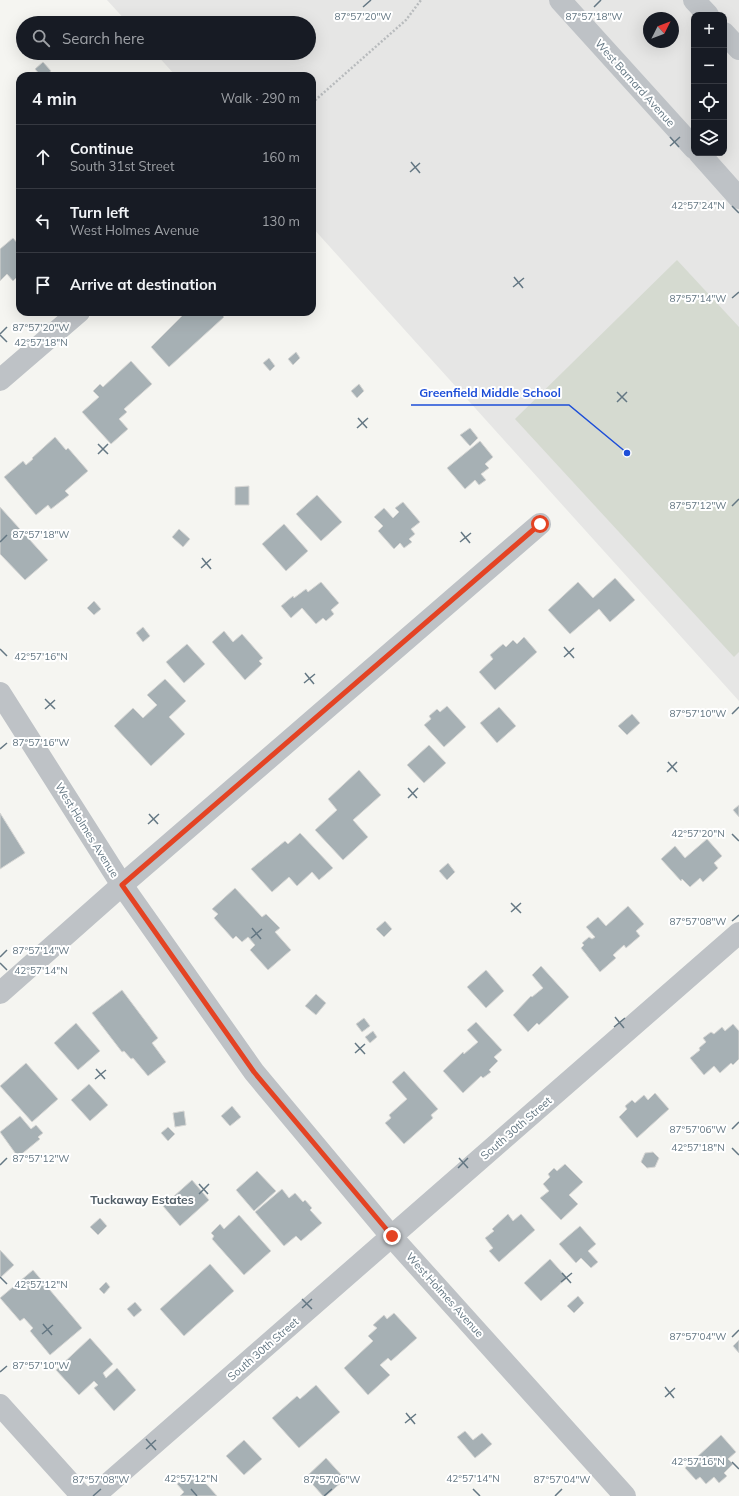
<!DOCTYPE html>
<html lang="en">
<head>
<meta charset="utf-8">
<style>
  body { margin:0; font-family:Mulish,sans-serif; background:#20242c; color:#f1f3f6 }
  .controls { position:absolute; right:12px; top:12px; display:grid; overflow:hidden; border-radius:8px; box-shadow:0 4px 16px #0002 }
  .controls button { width:36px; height:36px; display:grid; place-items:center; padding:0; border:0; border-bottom:1px solid #363941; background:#171b24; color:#f1f3f6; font:20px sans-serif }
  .compass { position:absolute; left:643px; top:12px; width:36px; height:36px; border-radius:50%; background:#171b24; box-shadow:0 4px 16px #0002; rotate:48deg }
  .stop { position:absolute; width:12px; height:12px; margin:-9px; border:3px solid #e44323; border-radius:50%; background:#fff }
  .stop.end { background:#e44323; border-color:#fff; box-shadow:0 1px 4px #0008 }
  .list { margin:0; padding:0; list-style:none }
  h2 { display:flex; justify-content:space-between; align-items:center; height:52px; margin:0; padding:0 16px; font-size:17px }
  h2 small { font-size:13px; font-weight:400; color:#9ea1a6 }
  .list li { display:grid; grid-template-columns:26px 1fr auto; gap:12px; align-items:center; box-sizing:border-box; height:64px; padding:0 16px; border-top:1px solid #363941 }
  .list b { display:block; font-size:15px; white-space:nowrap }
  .list p { margin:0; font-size:13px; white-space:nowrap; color:#9ea1a6 }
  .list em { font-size:13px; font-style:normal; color:#9ea1a6 }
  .icon { flex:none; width:22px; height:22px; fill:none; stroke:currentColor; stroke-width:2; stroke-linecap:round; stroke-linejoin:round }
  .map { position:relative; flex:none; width:739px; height:1496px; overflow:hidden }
  .search { position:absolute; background:#171b24; box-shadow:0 4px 16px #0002; left:16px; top:16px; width:300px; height:44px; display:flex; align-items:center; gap:10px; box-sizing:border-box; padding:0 14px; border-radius:22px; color:#9ea1a6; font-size:15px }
  .panel { position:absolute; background:#171b24; box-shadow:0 4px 16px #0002; left:16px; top:72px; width:300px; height:244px; border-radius:12px }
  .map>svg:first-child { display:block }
  .built { fill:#e6e6e5; fill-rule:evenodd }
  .green { fill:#d5dad0 }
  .building { fill:#a6b0b4; stroke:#d6d6d4 }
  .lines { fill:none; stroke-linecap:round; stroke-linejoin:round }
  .path { stroke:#b8bbbd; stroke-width:2.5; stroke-dasharray:2 2; stroke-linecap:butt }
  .minor { stroke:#bec2c6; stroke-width:22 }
  .route { stroke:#e44323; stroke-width:5 }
  .ticks { fill:none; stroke:#647783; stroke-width:1.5 }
  .labels { text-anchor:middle; stroke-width:4; stroke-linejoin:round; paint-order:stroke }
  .street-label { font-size:11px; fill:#647783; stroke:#fff }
  .neighbourhood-label { font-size:12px; font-weight:bold; fill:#525f68; stroke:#fff }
  .ticks-label { font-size:10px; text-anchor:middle; fill:#647783; stroke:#fff; stroke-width:4; stroke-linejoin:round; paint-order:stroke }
  .leader { fill:none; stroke:#1d4ed8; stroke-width:1.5 }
  .callout-dot { fill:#1d4ed8; stroke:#fff; stroke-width:1.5 }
  .callout-label { font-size:12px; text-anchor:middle; font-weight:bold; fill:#1d4ed8; stroke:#fff; stroke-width:4; stroke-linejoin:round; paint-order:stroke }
</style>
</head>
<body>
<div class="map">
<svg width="739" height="1496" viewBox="0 0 739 1496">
  <rect width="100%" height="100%" fill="#f5f5f1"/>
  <path class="built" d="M107,0H739V701L312,227V76H176L155,53H309V23H128ZM694,15H724V153H694ZM649,18H673V42H649Z"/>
  <path class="green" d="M677,260L739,327V652L734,657L515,419Z"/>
  <g class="building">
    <path d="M43,62L51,71L45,76H41L35,69Z"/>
    <path d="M13,238L20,246V274L13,281L7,274L0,281V249Z"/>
    <path d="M186,312H219L224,317L169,367L151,347Z"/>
    <path d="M296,352L300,358L293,365L288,359Z"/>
    <path d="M269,358L275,366L270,371L263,363Z"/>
    <path d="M131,361L152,384L124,409L127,412L119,419L128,429L111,444L82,412L99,397L93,391L100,384L103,387Z"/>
    <path d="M359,384L364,391L357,398L351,391Z"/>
    <path d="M470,428L478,438L470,446L460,435Z"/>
    <path d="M55,437L66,450L68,448L88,471L65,491L69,495L51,509L48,505L36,515L4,477L23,461L26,465L33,459L32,458Z"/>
    <path d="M480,441L493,457L485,464L489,468L481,474L486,480L479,485L475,480L465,489L447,468Z"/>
    <path d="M249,486V505H235V487Z"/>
    <path d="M317,495L342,522L321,541L296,514Z"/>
    <path d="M403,502L420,522L411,529L415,534L409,539L412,542L404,548L400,543L394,549L378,531L383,526L374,517L384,508L393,518L399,512L395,508Z"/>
    <path d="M0,507L48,560L25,580L0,554Z"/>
    <path d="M284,524L308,551L286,571L262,544Z"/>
    <path d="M179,529L190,539L183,547L172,537Z"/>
    <path d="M615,578L635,600L610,622L599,609L570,634L548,610L578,582L593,598Z"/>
    <path d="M321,582L339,603L331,610L334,614L326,621L323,618L316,624L302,608L291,618L281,606L293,596L294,598L306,589L308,592Z"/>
    <path d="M94,601L101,609L94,615L87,608Z"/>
    <path d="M143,627L150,636L143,642L136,633Z"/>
    <path d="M224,631L233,642L242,634L263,658L259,661L262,664L245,680L212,642Z"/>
    <path d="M524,637L537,652L495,690L479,672L493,659L490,655L503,644L506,647L513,640L517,644Z"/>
    <path d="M187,644L205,664L184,683L166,662Z"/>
    <path d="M165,679L186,701L169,717L185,734L151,766L114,726L133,708L143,718L157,705L147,695Z"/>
    <path d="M447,706L466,727L444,747L424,725L431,719L429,716L437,709L440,712Z"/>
    <path d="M499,707L516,726L497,743L480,723Z"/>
    <path d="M632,714L640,723L627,735L618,726Z"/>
    <path d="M429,745L446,763L424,783L407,765Z"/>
    <path d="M359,770L381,795L353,820L368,837L343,860L315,830L337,810L328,799Z"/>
    <path d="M739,805V817L733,810Z"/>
    <path d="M0,813L25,853L0,869Z"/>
    <path d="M300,833L333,868L319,880L312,872L297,886L289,877L272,892L251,869L285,841L288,844Z"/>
    <path d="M707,839L722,856L714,863L718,868L703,882L700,878L690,887L682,879L681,881L661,859L675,846L685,858Z"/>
    <path d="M448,863L455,872L447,880L439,871Z"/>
    <path d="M235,888L262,917L266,914L280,928L275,932L291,950L268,970L250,950L255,945L248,937L242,942L236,936L233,939L214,918L218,914L212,909Z"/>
    <path d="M628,906L644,924L636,931L640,936L626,948L624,945L613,955L616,958L600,972L581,948L584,945L582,943L589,937L592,939L595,937L586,927L598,917L606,926Z"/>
    <path d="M385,921L392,929L384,937L376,929Z"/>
    <path d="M541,966L569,997L539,1025L537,1023L528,1032L513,1015L531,996L532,997L543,988L532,975Z"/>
    <path d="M486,970L504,991L486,1008L467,987Z"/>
    <path d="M122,990L158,1038L152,1043L166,1062L148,1076L133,1058L131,1059L124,1051L122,1052L92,1013Z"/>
    <path d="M316,994L326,1003L316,1015L305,1006Z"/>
    <path d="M364,1018L370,1026L362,1032L356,1024Z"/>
    <path d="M476,1022L502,1050L494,1057L498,1061L489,1070L491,1072L483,1078L481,1076L463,1093L443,1071L463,1052L464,1054L478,1042L467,1030Z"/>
    <path d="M76,1023L100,1051L78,1070L54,1043Z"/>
    <path d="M733,1024L739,1031V1059L733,1065L731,1063L720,1073L714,1066L704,1075L690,1058L700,1050L699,1048L706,1042L703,1038L711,1032L714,1034L722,1027L725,1031Z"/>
    <path d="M373,1031L377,1037L370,1043L365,1037Z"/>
    <path d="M26,1063L58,1099L32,1122L0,1086Z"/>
    <path d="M404,1071L438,1109L431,1115L433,1118L404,1144L385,1123L391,1118L389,1115L407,1099L392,1082Z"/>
    <path d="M89,1084L108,1105L90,1121L71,1100Z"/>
    <path d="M655,1093L669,1109L637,1138L619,1117L627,1109L625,1106L632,1100L635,1103L644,1095L648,1100Z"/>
    <path d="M232,1106L241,1117L230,1126L221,1116Z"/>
    <path d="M184,1111L186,1125L175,1127L173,1113Z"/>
    <path d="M20,1116L31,1129L36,1125L43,1133L38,1137L40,1139L18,1157L0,1132Z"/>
    <path d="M168,1127L175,1134L168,1141L161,1133Z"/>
    <path d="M653,1152L659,1158L655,1167L647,1168L641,1162L645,1153Z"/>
    <path d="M565,1164L583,1182L569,1195L578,1204L561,1220L540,1198L549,1191L543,1184L550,1177L548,1174L554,1168L557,1171Z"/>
    <path d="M257,1171L276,1191L254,1211L236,1190Z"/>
    <path d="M192,1180L209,1200L180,1226L163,1206Z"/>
    <path d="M282,1189L289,1198L295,1193L303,1202L305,1200L312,1208L310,1210L322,1223L301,1241L296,1236L284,1246L255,1212Z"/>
    <path d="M508,1214L513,1221L521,1214L535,1230L499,1262L489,1251L493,1248L485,1238L494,1231L492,1229Z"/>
    <path d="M239,1215L271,1251L244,1275L212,1239L214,1236L211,1233L220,1224L224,1229Z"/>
    <path d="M100,1218L107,1226L98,1235L90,1227Z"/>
    <path d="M580,1226L596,1244L588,1251L598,1262L591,1268L581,1258L576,1263L559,1244Z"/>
    <path d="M0,1250L14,1265L0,1278Z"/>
    <path d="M550,1259L567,1278L541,1301L524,1283Z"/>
    <path d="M210,1264L234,1291L184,1336L160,1309Z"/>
    <path d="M33,1270L82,1328L50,1355L30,1331L33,1328L24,1318L20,1321L0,1298Z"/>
    <path d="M106,1282L110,1287L104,1294L99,1289Z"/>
    <path d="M578,1296L584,1303L574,1313L567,1306Z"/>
    <path d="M135,1302L142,1310L134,1317L127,1309Z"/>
    <path d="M394,1313L417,1338L391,1361L388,1358L380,1365L390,1375L368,1395L344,1368L373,1341L368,1336L377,1328L373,1325L384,1315L387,1319Z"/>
    <path d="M90,1338L113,1364L103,1373L106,1378L117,1368L136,1390L114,1411L94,1388L98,1385L94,1381L79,1395L56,1370Z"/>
    <path d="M739,1340V1353L733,1346Z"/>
    <path d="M316,1385L340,1412L299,1448L272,1418L297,1396L300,1399Z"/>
    <path d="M465,1431L473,1440L482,1433L492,1444L475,1458L457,1437Z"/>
    <path d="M721,1435L736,1452L728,1459L733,1464L724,1473L727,1476L719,1483L714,1477L706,1484L700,1477L696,1480L685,1468Z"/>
    <path d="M244,1440L262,1459L244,1475L226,1456Z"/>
    <path d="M326,1458L345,1479L326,1496H323L306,1477Z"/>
    <path d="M190,1473L197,1481L201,1478L217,1496H180L184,1492L177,1484Z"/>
  </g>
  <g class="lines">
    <path class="path" d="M312,103L406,20L421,0"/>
    <g class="minor">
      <path d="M560,0L694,148"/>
      <path d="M694,0L708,15"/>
      <path d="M724,33L739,49"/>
      <path d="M699,153L739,198"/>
      <path d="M0,380L79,312"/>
      <path d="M0,693L122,885L254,1072L391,1236L625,1496"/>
      <path d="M0,993L122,885L540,524"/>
      <path d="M0,1405L82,1496"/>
      <path d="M94,1496L739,933"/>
    </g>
  </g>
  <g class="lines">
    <path class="route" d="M392,1236L254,1072L122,885L540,524"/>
  </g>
  <path class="ticks" d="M363,7L371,0M594,7L601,0M670,137L679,147M670,146L680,137M411,162L420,173M410,172L420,163M732,206L739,213M514,277L523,288M513,287L524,278M732,298L739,292M0,334L7,327M0,335L7,342M617,392L627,402M617,402L627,392M358,418L367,428M357,428L368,418M98,444L108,454M98,454L108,444M732,506L739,499M461,532L470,543M0,542L7,535M460,542L471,533M202,558L211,569M201,568L211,559M564,647L574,658M0,649L7,656M564,657L574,648M305,673L314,684M304,683L315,674M45,699L55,709M45,709L55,700M732,714L739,707M0,749L7,743M668,762L677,772M667,772L677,762M408,788L417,798M408,798L418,788M149,814L158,824M148,824L159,814M732,834L739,841M511,903L521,913M511,912L521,903M732,921L739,915M252,928L261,939M251,938L262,929M0,957L7,950M0,963L7,970M615,1017L624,1028M614,1027L625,1018M355,1043L365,1054M355,1053L365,1044M96,1069L105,1079M95,1079L106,1070M732,1129L739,1122M732,1148L739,1155M459,1158L468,1168M0,1165L7,1158M458,1168L468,1158M199,1184L208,1194M199,1194L209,1184M562,1273L571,1283M0,1277L7,1284M561,1282L572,1273M302,1299L312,1309M302,1308L312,1299M43,1324L52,1335M42,1334L53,1325M732,1337L739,1330M0,1372L7,1366M665,1387L674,1398M665,1397L675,1388M406,1413L415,1424M405,1423L416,1414M146,1439L156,1450M146,1449L156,1440M732,1462L739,1469M191,1489L197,1496M473,1489L480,1496M93,1496L101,1489M324,1496L332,1489M555,1496L562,1489"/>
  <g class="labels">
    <g class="street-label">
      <text transform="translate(635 83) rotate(48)" y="4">West Barnard Avenue</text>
      <text transform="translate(87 830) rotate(58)" y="4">West Holmes Avenue</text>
      <text transform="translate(516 1128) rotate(-41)" y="4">South 30th Street</text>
      <text transform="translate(445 1295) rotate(48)" y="4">West Holmes Avenue</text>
      <text transform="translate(263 1349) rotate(-41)" y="4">South 30th Street</text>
    </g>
    <g class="neighbourhood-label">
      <text x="142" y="1204">Tuckaway Estates</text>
    </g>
  </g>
  <g class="ticks-label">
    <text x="363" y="20">87°57'20"W</text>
    <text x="594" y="20">87°57'18"W</text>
    <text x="698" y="209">42°57'24"N</text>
    <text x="698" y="302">87°57'14"W</text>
    <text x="41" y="331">87°57'20"W</text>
    <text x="41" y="346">42°57'18"N</text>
    <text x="698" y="509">87°57'12"W</text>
    <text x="41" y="538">87°57'18"W</text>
    <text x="41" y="660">42°57'16"N</text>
    <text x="698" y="717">87°57'10"W</text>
    <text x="41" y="746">87°57'16"W</text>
    <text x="698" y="837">42°57'20"N</text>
    <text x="698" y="925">87°57'08"W</text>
    <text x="41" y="954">87°57'14"W</text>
    <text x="41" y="974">42°57'14"N</text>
    <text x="698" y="1133">87°57'06"W</text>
    <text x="698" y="1151">42°57'18"N</text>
    <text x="41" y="1162">87°57'12"W</text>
    <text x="41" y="1288">42°57'12"N</text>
    <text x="698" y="1340">87°57'04"W</text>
    <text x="41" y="1369">87°57'10"W</text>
    <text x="698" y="1465">42°57'16"N</text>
    <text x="191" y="1482">42°57'12"N</text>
    <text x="473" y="1482">42°57'14"N</text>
    <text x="101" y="1483">87°57'08"W</text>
    <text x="332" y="1483">87°57'06"W</text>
    <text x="562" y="1483">87°57'04"W</text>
  </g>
  <path class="leader" d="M627 453L569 405H411"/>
  <circle class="callout-dot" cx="627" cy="453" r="4"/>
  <g class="callout-label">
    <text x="490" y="397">Greenfield Middle School</text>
  </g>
</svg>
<div class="controls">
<button>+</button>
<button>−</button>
<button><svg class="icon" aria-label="locate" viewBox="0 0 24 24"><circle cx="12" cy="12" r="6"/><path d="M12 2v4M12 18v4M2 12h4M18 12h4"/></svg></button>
<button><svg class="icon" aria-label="layers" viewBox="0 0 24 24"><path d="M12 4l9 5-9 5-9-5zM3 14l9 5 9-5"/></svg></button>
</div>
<svg class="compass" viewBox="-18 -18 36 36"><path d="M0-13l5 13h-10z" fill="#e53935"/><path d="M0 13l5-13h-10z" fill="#9ea1a6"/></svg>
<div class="stop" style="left:540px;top:524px"></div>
<div class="stop end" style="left:392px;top:1236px"></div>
<div class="search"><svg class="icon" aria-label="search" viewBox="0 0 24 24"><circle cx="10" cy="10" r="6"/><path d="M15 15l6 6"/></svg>Search here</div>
<section class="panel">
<h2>4 min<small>Walk · 290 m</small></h2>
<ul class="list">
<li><svg class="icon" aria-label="ahead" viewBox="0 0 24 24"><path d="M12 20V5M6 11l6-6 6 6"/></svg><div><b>Continue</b><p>South 31st Street</p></div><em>160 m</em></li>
<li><svg class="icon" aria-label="left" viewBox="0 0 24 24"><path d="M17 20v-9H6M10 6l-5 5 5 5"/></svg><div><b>Turn left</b><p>West Holmes Avenue</p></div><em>130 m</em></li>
<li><svg class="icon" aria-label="arrive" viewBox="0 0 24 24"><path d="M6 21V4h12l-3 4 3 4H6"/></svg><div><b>Arrive at destination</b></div></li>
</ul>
</section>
</div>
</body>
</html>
